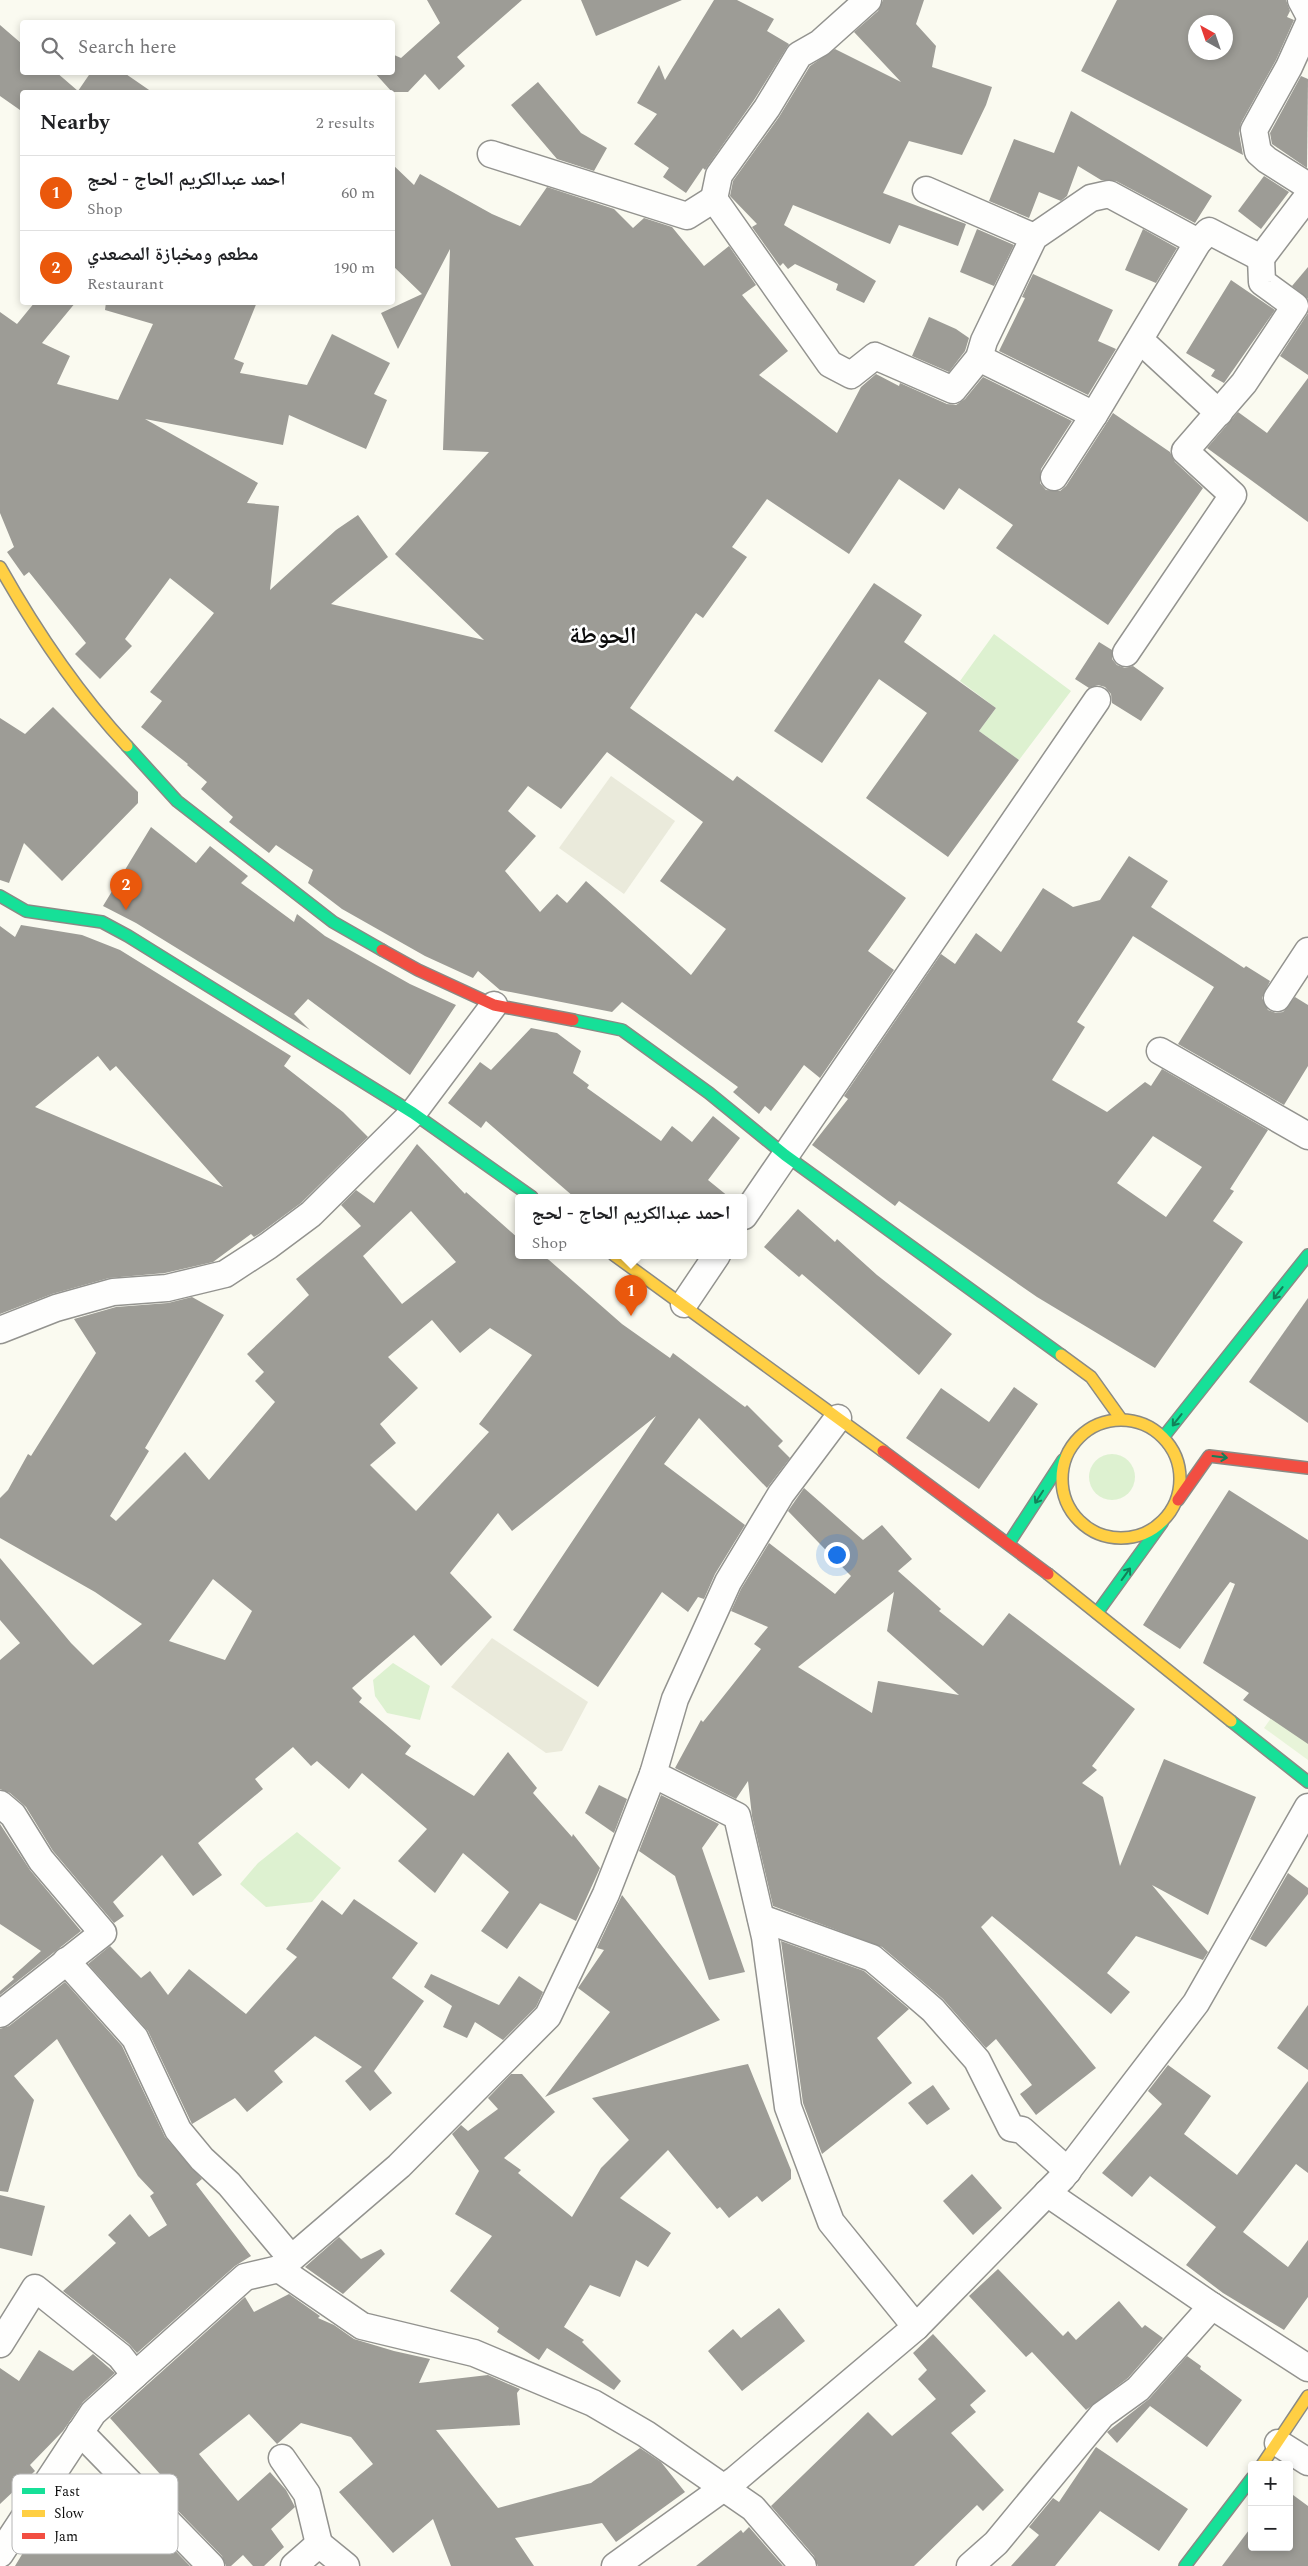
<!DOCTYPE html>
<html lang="en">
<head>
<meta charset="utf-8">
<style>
  body { margin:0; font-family:Spectral,"Noto Naskh Arabic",serif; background:#f2f2f2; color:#202124 }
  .controls { position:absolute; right:15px; bottom:15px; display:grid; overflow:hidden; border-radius:5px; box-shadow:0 2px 8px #0003 }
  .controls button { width:45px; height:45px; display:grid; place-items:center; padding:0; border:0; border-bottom:1px solid #e0e0e0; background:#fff; color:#202124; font:25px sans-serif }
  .compass { position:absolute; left:1188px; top:15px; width:45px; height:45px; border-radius:50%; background:#fff; box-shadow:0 2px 8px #0003; rotate:320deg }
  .you { position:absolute; left:836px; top:1554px; width:18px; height:18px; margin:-12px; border:4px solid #fff; border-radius:50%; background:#1a73e8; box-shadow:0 0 0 8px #1a73e833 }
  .badge { display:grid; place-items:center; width:32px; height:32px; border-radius:50%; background:#ea580c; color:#fff; font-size:16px; font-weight:700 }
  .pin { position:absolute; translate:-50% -41px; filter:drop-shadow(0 1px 2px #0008) }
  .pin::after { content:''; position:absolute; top:26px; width:18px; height:15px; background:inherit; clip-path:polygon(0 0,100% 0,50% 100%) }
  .popup { position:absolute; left:515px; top:1194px; width:232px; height:65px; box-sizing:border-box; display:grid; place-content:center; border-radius:5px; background:#fff; filter:drop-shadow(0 1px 4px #0005); font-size:16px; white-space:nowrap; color:#757577 }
  .popup b { font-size:19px; color:#202124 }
  .popup::after { content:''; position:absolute; left:50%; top:100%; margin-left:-10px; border:10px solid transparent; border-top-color:#fff }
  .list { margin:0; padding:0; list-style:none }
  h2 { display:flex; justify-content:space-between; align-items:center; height:65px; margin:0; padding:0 20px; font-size:21px }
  h2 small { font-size:16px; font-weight:400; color:#757577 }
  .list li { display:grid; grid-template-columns:32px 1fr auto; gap:15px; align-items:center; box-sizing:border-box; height:75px; padding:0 20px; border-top:1px solid #e0e0e0 }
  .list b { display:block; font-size:19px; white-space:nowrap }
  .list p { margin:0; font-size:16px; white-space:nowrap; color:#757577 }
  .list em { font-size:16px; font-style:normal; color:#757577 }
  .icon { flex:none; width:28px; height:28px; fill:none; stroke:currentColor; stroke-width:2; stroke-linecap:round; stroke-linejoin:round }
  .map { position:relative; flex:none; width:1308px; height:2566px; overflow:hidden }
  .search { position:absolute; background:#fff; box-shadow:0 2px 8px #0003; left:20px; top:20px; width:375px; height:55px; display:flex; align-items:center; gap:12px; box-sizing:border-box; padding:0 18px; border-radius:5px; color:#757577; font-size:19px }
  .panel { position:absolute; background:#fff; box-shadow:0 2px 8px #0003; left:20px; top:90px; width:375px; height:215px; border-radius:5px }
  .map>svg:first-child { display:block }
  .green { fill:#ddf1d0 }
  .pitch { fill:#e8f4d9 }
  .plaza { fill:#eaeadb }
  .building { fill:#9d9c96; fill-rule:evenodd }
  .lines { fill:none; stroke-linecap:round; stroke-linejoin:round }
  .street-casing { stroke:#93938f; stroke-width:29 }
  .fast-casing { stroke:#8a8a85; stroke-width:14 }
  .slow-casing { stroke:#8a8a85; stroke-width:14 }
  .jam-casing { stroke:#8a8a85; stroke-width:14 }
  .street { stroke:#fefefd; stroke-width:26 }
  .fast { stroke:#16e098; stroke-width:11 }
  .slow { stroke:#ffcf43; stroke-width:11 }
  .jam { stroke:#f24e42; stroke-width:11 }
  .oneway { stroke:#128159 }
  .labels { text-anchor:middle; stroke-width:5; stroke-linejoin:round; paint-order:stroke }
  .district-label { font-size:24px; font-weight:bold; fill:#0c0c0c; stroke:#fff }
  .key { fill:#fff; stroke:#b6b6b6; stroke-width:1 }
  .key-label { font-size:14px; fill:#0c0c0c }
</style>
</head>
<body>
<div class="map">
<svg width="1308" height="2566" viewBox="0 0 1308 2566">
  <rect width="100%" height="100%" fill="#fafaf0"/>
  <g class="green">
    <path d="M994,634L1071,691L1019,760L979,731L996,708L960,681Z"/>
    <circle cx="1112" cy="1477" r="23"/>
    <path d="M393,1663L430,1686L420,1720L387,1713L375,1696L373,1680Z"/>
    <path d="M297,1832L341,1868L312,1902L266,1907L240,1884L258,1863Z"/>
  </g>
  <path class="pitch" d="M1308,1666V1760L1264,1728Z"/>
  <g class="plaza">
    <path d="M611,776L675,821L624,894L559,848Z"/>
    <path d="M492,1638L588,1702L562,1751L546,1753L451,1687Z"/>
  </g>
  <g class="building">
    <path d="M427,0H522L457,57L465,66L439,90L425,74L408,92H392L374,72H392V54L401,58L440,23Z"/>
    <path d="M581,0H682L596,36Z"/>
    <path d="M714,0H737L774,19L767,31L789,44L754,100L705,170L703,168L686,193L663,177L669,168L634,144L657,114L637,103L659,65L665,80Z"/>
    <path d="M883,0H924L916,24L936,46L932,67L992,87L986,105L962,155L909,141L883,193L966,224L958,246L899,225L890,244L793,205L784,225L876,281L864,303L836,290L838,284L795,264L788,269L783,263L780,266L752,227L757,224L730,196L733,181L779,117L810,66L835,49L901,82L854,32L878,11Z"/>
    <path d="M1117,0H1286L1290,11L1287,17L1294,20L1276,60L1241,123L1239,133L1243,155L1081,71ZM1196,22H1226V52H1196Z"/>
    <path d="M0,25L22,44V72H56L78,91L91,72H123L152,92H22V107L20,110L0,96Z"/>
    <path d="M1301,76L1308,79L1307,168L1272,144L1270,133Z"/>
    <path d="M538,82L581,133L607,148L594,171L557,159L511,105Z"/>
    <path d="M1071,111L1212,196L1195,223L1116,181L1101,180L1078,166L1067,196L1061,201L1039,192L1029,218L989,201L1014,139L1054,153Z"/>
    <path d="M392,164L414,185L420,174L492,214L520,226L547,187L614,209L633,228L644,218L672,227L704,266L729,246L756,285L742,295L788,351L759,375L837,433L861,387L876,374L899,386L900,383L947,404L956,405L965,399L983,377L1072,421L1041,469L1040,483L1046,490L1060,491L1066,486L1113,413L1170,452L1175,462L1203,488L1108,625L996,548L1013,525L959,488L944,510L899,479L849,554L767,499L732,547L747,557L703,618L696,613L630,708L733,781L737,776L906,898L868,951L894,970L820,1078L804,1065L771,1111L765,1106L759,1114L733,1092L738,1087L622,1002L612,1012L500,990L478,971L473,978L425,956L342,909L308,883L313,870L276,845L269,853L229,822L233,817L201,789L207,782L187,765L188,764L141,727L162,701L150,692L214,613L170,578L125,639L132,646L100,679L75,654L86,643L29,572L24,576L7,552L14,547L0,513V312L17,324L35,302H76L42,343L70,356L57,384L118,400L153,324L105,310L106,302H257L234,359L244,363L240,373L307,385L332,334L390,363L374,394L387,400L366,449L289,415L283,445L145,419L258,483L247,503L279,506L270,590L336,530L358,515L388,557L331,604L484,640L395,554L489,452L443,450L450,249L398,349L381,313L422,294L392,265ZM607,752L703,822L660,881L726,929L691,975L586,881L567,903L557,894L540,912L505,871L536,836L508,811L528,786L561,809Z"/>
    <path d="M1264,176L1289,192L1261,229L1238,211Z"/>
    <path d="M977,229L1014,245L994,286L960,272Z"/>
    <path d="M1143,229L1177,248L1156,283L1125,270Z"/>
    <path d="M1308,267V299L1292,286Z"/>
    <path d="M1033,274L1113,310L1098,341L1116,349L1088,395L999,351L1025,298L1022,297Z"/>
    <path d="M1231,280L1275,310L1224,383L1211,376L1215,370L1186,353Z"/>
    <path d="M1308,313V375L1280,356Z"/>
    <path d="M929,317L956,329L969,338L965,351L949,372L912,356Z"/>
    <path d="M1308,378V522L1207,448L1238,412L1267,433Z"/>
    <path d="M874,583L922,615L904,642L996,708L979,731L1019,760L948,857L866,798L927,713L879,679L822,763L774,731Z"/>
    <path d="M1099,642L1112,650V659L1117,665L1125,668L1133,666L1164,688L1141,721L1112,703L1111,694L1105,687L1098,685L1089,688L1075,679Z"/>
    <path d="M53,707L138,792V803L62,881L24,843L9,883L0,880V718L25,734Z"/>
    <path d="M151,827L196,863L210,846L248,876L241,883L294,922L297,914L325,936L410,984L456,1005L410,1075L308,999L294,1014L310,1030L136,923L103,906Z"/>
    <path d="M1129,856L1168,881L1151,907L1244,968L1246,966L1270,981L1262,998L1268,1010L1276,1013L1283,1012L1295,997L1308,1005V1066L1284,1105L1178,1044L1214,987L1133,936L1077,1022L1085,1027L1052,1080L1107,1112L1145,1082L1151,1086L1162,1069L1268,1130L1230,1189L1234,1191L1213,1221L1243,1242L1155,1368L1037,1297L899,1201L895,1206L812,1145L848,1099L844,1096L941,954L955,964L976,933L1001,952L1043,888L1073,907L1100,900ZM1153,1136L1202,1167L1166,1217L1117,1183Z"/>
    <path d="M21,925L82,935L120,950L291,1056L284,1066L343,1112L368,1137L301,1203L259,1234L254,1237L251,1234L213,1262L165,1273L109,1278L52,1294L0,1314V926L15,937ZM98,1056L110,1071L116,1066L223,1187L35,1107Z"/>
    <path d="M531,1028L557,1033L581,1051L573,1073L589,1085L587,1088L661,1141L672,1126L692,1142L713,1116L740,1138L708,1180L729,1197H574L486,1121L481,1128L448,1103L480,1062L491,1070Z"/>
    <path d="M417,1144L465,1194L466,1192L518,1238V1255H541L549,1260L622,1324L670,1358L673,1353L745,1407L747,1405L783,1441L778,1446L790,1458L767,1488L699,1418L664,1464L745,1525L715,1574L704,1599L698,1597L688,1612L662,1592L598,1687L513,1630L656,1416L512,1531L498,1513L450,1573L492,1617L441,1666L414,1635L352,1688L362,1698L359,1702L411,1746L405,1754L474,1796L508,1752L537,1788L533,1793L572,1837L573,1834L600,1868L576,1921L540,1903L507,1949L481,1931L509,1892L463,1853L435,1893L398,1861L427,1829L362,1773L349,1789L317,1761L311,1766L293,1747L255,1779L263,1789L198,1843L222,1875L193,1896L162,1855L113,1902L124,1916L114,1923L53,1851L26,1807L10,1793L0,1789V1660L20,1643L0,1620V1558L71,1643L93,1665L142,1624L95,1592L0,1538V1498L8,1490L28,1454L31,1456L96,1353L74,1319L116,1307L168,1303L192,1297L224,1315L145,1448L149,1451L110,1516L116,1521L185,1452L209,1480L275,1402L255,1381L264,1372L247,1354L309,1295L296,1279L361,1226L341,1205L356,1190L374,1203ZM411,1211L456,1262L402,1304L363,1256ZM432,1320L460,1353L490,1328L532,1355L479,1424L489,1432L416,1511L370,1465L396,1443L380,1424L418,1388L388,1357ZM213,1579L252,1611L225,1660L169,1641Z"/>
    <path d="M798,1209L835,1242L837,1239L877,1275L952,1334L919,1375L802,1274L799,1277L764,1247Z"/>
    <path d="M1308,1298V1423L1249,1382Z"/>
    <path d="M1014,1387L1038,1404L979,1489L906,1438L941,1388L989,1422Z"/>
    <path d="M804,1488L863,1540L882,1525L912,1559L898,1571L941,1609L939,1611L983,1646L1009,1613L1135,1709L1092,1766L1097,1770L1082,1783L1103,1797L1120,1866L1164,1759L1256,1797L1208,1915L1152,1885L1208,1952L1203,1960L1136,1936L1107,1973L1130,1992L1111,2014L992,1916L981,1927L1096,2068L1036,2115L1020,2094L1032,2085L996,2039L986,2048L943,1999L882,1947L773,1906L752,1816L748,1781L736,1799L675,1768L701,1720L703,1722L761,1649L754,1644L768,1627L731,1611L741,1589L769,1543L835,1594L851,1576L788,1511ZM894,1592L887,1631L959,1695L878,1681L872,1713L798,1667Z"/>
    <path d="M1229,1490L1308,1540V1744L1243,1700L1249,1693L1203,1663L1235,1584L1230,1582L1180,1649L1143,1625Z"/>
    <path d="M599,1785L627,1799L614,1833L585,1813Z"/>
    <path d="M661,1795L719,1824L702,1848L745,1972L709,1980L675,1876L639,1851Z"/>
    <path d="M0,1824L30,1870L81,1931L0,1995V1991L14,1979L12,1977L41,1951L0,1924Z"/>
    <path d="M1288,1873L1308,1888V1894L1266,1947L1250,1939Z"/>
    <path d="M622,1895L720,2020L545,2097L610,2012L578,1988L604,1950L597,1948Z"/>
    <path d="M354,1899L418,1943L392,1978L424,2001L374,2071L392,2093L370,2111L345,2081L362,2067L315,2036L274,2071L283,2082L247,2112L235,2098L192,2124L148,2031L88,1964L110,1946L141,1978L150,1971L168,1995L189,1969L246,2014L297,1957L286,1949L322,1900L342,1915Z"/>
    <path d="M781,1941L864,1971L909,2009L877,2038L912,2083L822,2154L803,2103Z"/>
    <path d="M431,1974L499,2005L519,1976L543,1992L536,2007L503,2040L475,2022L467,2038L443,2027L452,2006L424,1987Z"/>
    <path d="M65,1982L122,2046L165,2137L202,2179L196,2184L251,2256L235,2266L137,2353L129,2344L63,2291L116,2243L108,2235L130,2214L149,2237L167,2225L150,2196L154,2193L138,2176L57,2039L14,2076L34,2100L8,2192L0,2191V2029L9,2026Z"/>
    <path d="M1308,2005V2070L1277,2048Z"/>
    <path d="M748,2064L791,2170V2179L762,2202L757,2196L729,2218L720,2207L717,2209L668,2150L620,2198L671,2233L648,2267L636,2260L620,2297L590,2285L564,2327L584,2340L582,2342L621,2381L614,2390L547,2348L539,2360L497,2332L499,2328L450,2291L492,2236L455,2214L479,2171L452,2134L461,2125L468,2131L498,2109L488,2098L511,2074H522L555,2112L504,2158L521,2170L518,2173L572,2217L601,2168L629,2140L592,2098Z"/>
    <path d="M1168,2065L1211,2096L1184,2134L1237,2175L1308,2081V2173L1296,2164L1243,2232L1288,2267L1308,2240V2297L1284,2330L1223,2293L1186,2265L1216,2227L1150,2176L1132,2197L1102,2173L1162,2104L1148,2091Z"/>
    <path d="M933,2085L950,2109L927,2125L908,2103Z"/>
    <path d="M972,2174L1002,2208L973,2235L943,2201Z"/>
    <path d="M0,2195L45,2206L32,2256L0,2248Z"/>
    <path d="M339,2237L361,2259L381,2249L385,2254L343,2294L305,2267Z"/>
    <path d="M998,2269L1063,2336L1068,2331L1076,2340L1119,2301L1142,2328L1145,2325L1163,2338L1128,2378L1086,2410L1032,2352L1026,2357L969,2296Z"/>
    <path d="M289,2294L320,2316L318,2318L334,2325L354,2339L394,2351L430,2359L419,2383L488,2375L520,2389L517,2393L520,2425L436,2430L498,2508L591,2483L640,2448L661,2462L685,2492L616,2542L602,2523L515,2538L534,2566H451L433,2519L393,2553L339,2492L373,2464L351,2437L301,2423L277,2444L249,2414L199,2454L238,2501L270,2472L286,2490L295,2507L271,2529L284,2547L264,2566H253L243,2555L231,2566H226L222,2556L150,2482L160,2474L110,2418L245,2297L254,2312Z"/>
    <path d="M779,2308L805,2341L742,2391L708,2351L733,2329L741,2338Z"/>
    <path d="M933,2334L986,2391L970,2405L976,2412L951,2433L1004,2490L983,2511L977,2505L914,2566H818L814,2556L771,2506L868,2412L892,2436L936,2399L918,2379L927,2370L913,2353Z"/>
    <path d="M39,2350L73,2371L93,2354L115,2373L83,2402L63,2431L30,2465L35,2471L0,2504V2368L19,2381Z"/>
    <path d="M1187,2356L1201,2366L1200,2369L1242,2400L1207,2447L1150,2406L1117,2443L1107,2432L1149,2399Z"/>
    <path d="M1096,2447L1188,2509L1159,2551L1100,2511L1055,2566H1011L1039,2535L1029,2527L1053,2498L1059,2502Z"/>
    <path d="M95,2481L121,2507L127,2501L190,2566H15L59,2493L71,2505Z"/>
    <path d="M1289,2492L1308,2506V2566H1222L1252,2526V2547H1289Z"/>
    <path d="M749,2527L783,2566H696L741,2530L743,2533Z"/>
  </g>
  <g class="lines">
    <g class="street-casing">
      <g id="street">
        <path d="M868,0L820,43L799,55L767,108L719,175L714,199L830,364L851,375L875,356L953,390L979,358L984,341L1034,237L1091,198L1109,194L1198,242L1209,231L1261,258L1308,196"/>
        <path d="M1301,0L1308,13"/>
        <path d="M1308,25L1289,67L1254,130L1258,152L1267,160L1308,186"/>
        <path d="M491,154L687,216L714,199"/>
        <path d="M926,190L1034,237"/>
        <path d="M1140,340L1219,413"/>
        <path d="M979,358L1094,415"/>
        <path d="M1054,477L1094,415L1198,242"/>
        <path d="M1126,653L1233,495L1185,451L1244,383L1295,306L1262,282L1261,258"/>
        <path d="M1277,998L1308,951"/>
        <path d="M1160,1051L1308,1136"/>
        <path d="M744,1216L1097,700"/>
        <path d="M684,1304L717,1255"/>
        <path d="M0,1330L56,1308L113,1292L167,1288L225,1274L268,1246L311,1214L413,1113L494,1005"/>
        <path d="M838,1418L781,1494L728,1582L675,1699L653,1774L737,1816L765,1937L788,2107L831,2222L916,2327"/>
        <path d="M0,1804L13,1815L41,1860L103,1933L0,2014"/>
        <path d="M761,1918L872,1958L911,1991L933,2010L977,2060L1011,2128L1022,2130L1068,2171"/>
        <path d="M66,1961L135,2038L178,2130L202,2159L229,2184L291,2258"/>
        <path d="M1047,2193L1212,2306L1308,2368"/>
        <path d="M279,2269L399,2166L548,2016L606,1894L653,1774"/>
        <path d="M0,2344L35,2288L120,2356L135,2375L93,2413L0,2554"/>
        <path d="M135,2375L245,2277L279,2269L362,2326L474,2353L593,2403L646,2434L753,2508L803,2566"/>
        <path d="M80,2432L211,2566"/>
        <path d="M1278,2443L1308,2462"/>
        <path d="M282,2458L307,2494L319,2544"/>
        <path d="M294,2566L319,2544L346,2566"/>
        <path d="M615,2566L736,2479L916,2327L1062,2178L1196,2003L1308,1807"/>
        <path d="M970,2566L996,2543L1102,2415L1138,2389L1212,2306"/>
      </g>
    </g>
    <g class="fast-casing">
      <g id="fast">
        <path d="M127,746L177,801L333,922L382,950"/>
        <path d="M0,896L26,911L102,922L128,936L413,1113L532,1197"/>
        <path d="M573,1020L622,1030L709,1093L785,1155L1061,1355"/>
        <path d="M1165,1435L1308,1255"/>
        <path d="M1009,1543L1063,1460"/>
        <path d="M1097,1613L1162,1523"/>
        <path d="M1231,1721L1308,1782"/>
        <path d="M1185,2566L1252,2478"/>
      </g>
    </g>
    <g class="slow-casing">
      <g id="slow">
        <path d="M0,567C36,631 77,692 127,746"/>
        <path d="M614,1255L883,1451"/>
        <path d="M1061,1355L1091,1377L1121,1419"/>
        <circle cx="1121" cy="1479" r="59"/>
        <path d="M1048,1574L1231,1721"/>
        <path d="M1262,2465L1308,2396"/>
      </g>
    </g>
    <g class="jam-casing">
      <g id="jam">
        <path d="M382,950L418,970L494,1005L573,1020"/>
        <path d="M883,1451L1048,1574"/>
        <path d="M1178,1500L1209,1456L1308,1468"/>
      </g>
    </g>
    <use href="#street" class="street"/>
    <use href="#fast" class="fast"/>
    <use href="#slow" class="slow"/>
    <use href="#jam" class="jam"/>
  </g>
  <defs><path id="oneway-shaft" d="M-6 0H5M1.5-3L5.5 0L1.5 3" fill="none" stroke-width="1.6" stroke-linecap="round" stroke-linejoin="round" transform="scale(1.25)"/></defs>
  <g class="oneway">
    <use href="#oneway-shaft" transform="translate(1278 1293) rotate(128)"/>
    <use href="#oneway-shaft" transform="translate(1177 1420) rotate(128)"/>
    <use href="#oneway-shaft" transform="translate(1220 1457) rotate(7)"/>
    <use href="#oneway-shaft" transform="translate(1039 1497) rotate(123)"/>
    <use href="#oneway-shaft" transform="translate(1126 1574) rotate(-54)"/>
  </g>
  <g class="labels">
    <g class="district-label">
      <text x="603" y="643">الحوطة</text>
    </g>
  </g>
  <rect x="12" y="2474" width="166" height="80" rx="8" class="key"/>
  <rect x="22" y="2488" width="23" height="6" fill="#16e098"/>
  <rect x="22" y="2510" width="23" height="7" fill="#ffcf43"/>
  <rect x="22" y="2533" width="23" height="6" fill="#f24e42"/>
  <g class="key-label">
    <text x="54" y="2496">Fast</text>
    <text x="54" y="2518">Slow</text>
    <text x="54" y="2541">Jam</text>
  </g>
</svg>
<div class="controls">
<button>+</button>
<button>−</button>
</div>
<svg class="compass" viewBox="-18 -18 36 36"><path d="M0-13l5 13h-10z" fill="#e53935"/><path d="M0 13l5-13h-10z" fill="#757577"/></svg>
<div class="you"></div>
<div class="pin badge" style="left:631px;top:1316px">1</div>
<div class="popup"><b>احمد عبدالكريم الحاج - لحج</b>Shop</div>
<div class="pin badge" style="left:126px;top:910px">2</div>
<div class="search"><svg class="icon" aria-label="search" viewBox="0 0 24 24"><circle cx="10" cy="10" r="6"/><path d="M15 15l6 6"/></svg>Search here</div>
<section class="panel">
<h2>Nearby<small>2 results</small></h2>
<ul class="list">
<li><span class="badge">1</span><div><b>احمد عبدالكريم الحاج - لحج</b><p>Shop</p></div><em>60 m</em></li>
<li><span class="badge">2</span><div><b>مطعم ومخبازة المصعدي</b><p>Restaurant</p></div><em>190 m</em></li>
</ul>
</section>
</div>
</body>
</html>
